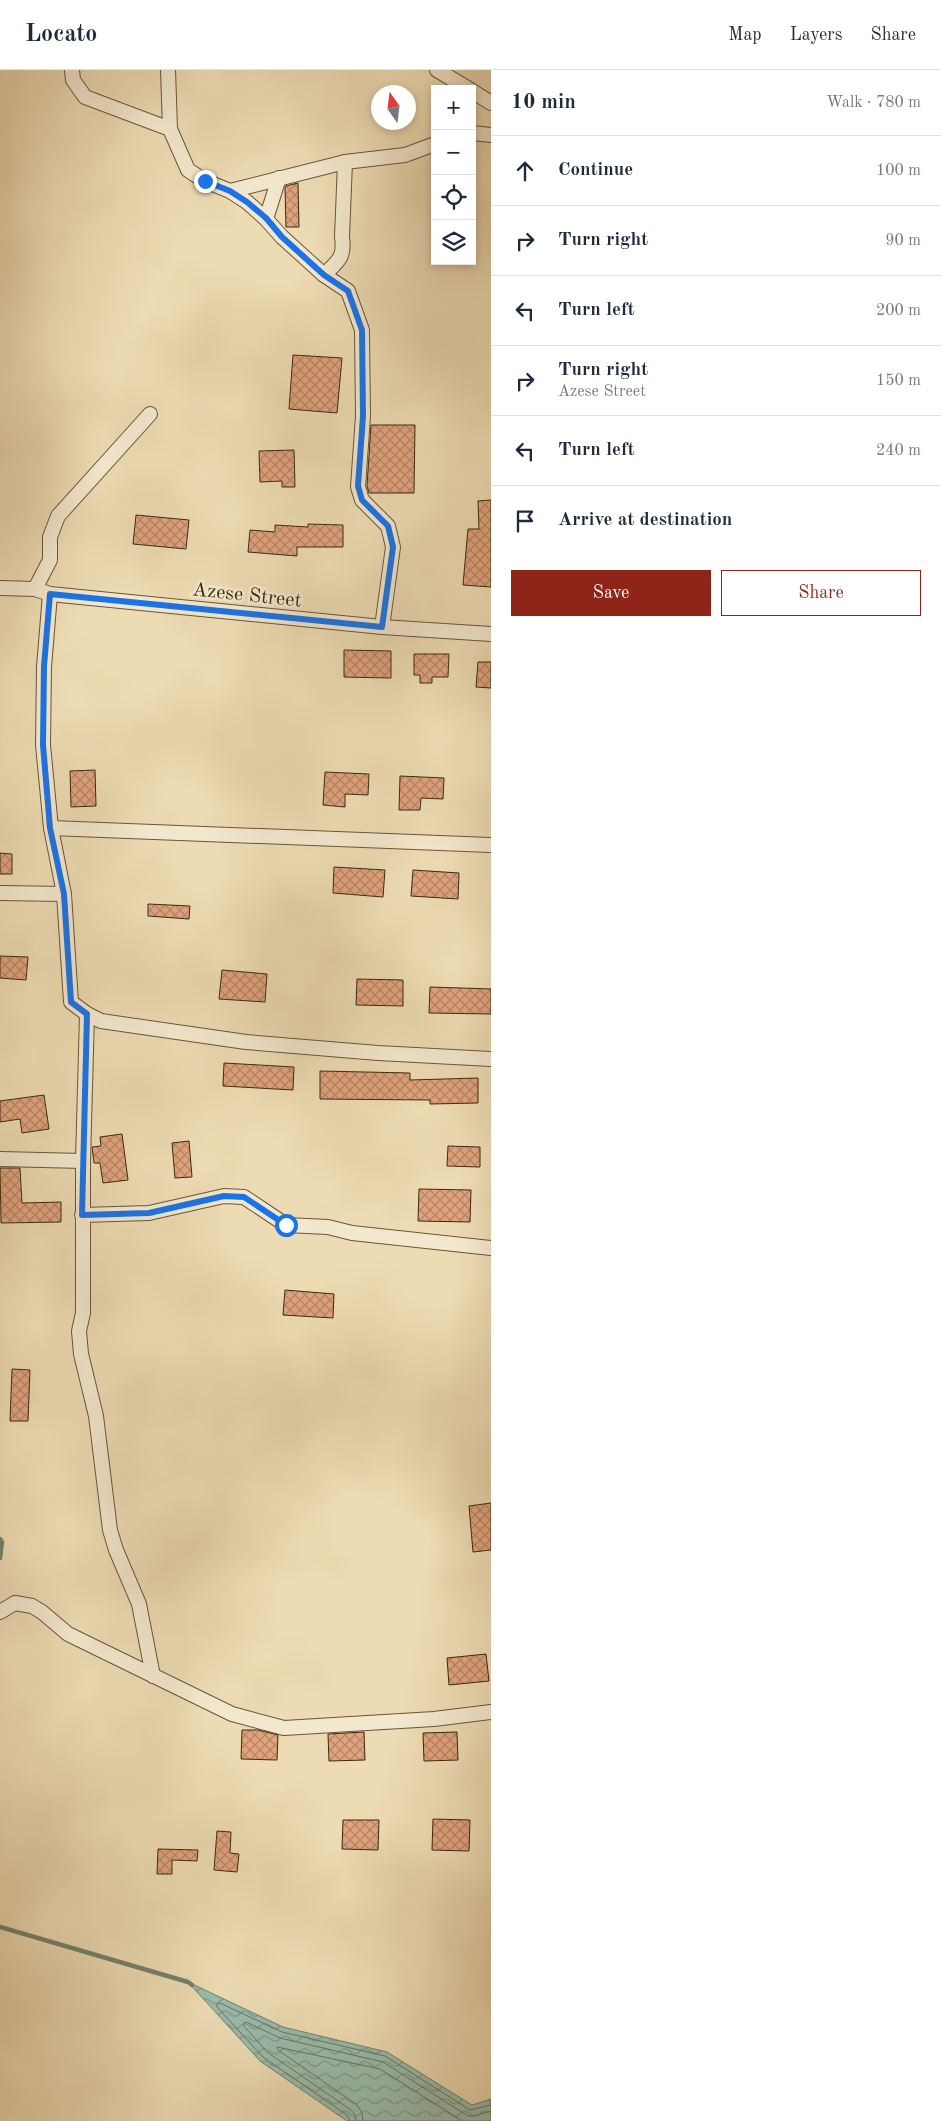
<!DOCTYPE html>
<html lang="en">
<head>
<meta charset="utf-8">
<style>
  body { margin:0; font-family:"Old Standard TT",serif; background:#f6f6f7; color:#1f2937 }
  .controls { position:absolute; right:15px; top:15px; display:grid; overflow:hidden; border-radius:0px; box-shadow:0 2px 8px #0003 }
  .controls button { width:45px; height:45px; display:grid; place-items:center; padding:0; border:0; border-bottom:1px solid #e0e1e3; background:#fff; color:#1f2937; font:25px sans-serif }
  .compass { position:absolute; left:371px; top:15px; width:45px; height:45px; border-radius:50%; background:#fff; box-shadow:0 2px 8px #0003; rotate:346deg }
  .stop { position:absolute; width:15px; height:15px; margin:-11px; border:4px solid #1a73e8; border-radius:50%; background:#fff }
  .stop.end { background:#1a73e8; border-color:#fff; box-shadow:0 1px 5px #0008 }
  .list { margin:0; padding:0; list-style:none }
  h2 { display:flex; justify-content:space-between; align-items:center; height:65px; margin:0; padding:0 20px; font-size:21px }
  h2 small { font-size:16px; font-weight:400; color:#747a83 }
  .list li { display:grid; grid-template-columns:32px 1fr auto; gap:15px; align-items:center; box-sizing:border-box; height:70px; padding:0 20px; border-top:1px solid #e0e1e3 }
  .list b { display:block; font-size:19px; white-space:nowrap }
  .list p { margin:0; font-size:16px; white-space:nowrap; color:#747a83 }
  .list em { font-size:16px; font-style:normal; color:#747a83 }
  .actions { display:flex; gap:10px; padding:15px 20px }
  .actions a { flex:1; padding:11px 0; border:1px solid #8f2418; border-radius:0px; text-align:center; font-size:18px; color:#8f2418 }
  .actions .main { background:#8f2418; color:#fff }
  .icon { flex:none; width:28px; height:28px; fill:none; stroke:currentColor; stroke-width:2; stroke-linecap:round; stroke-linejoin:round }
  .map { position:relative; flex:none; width:491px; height:2051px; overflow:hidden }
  header { display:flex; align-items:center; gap:30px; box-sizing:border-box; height:70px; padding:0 25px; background:#fff; border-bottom:1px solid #e0e1e3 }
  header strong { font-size:24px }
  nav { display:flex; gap:28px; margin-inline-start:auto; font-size:18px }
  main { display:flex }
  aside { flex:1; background:#fff }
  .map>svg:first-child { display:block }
  .water { fill:url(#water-waves); stroke:#73816d }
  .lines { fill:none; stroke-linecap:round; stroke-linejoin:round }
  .shore { stroke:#6a725e; stroke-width:1 }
  .stream { stroke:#73816d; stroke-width:4.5 }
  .building { fill:url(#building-cross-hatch); stroke:#3a2911 }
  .minor-casing { stroke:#67563a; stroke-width:16 }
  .minor { stroke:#f3e8ce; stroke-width:14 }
  .route { stroke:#1a73e8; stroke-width:6 }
  .labels { text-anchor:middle; stroke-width:5; stroke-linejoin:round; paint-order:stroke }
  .street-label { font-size:20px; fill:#3a2911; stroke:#f3e8ce }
</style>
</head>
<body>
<header>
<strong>Locato</strong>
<nav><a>Map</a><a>Layers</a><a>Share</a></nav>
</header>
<main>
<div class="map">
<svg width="491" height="2051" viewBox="0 0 491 2051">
  <defs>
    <pattern id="water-waves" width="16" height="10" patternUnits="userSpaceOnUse" patternTransform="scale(1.25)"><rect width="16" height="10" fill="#99bbab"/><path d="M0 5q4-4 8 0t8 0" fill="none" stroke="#7e988a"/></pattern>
    <pattern id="building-cross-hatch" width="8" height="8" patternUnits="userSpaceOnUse" patternTransform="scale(1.25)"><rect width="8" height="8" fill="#e0a37d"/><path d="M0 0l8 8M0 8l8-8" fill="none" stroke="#b78565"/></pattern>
  </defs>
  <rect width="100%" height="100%" fill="#eddbb3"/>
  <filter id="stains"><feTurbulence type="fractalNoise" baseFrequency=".004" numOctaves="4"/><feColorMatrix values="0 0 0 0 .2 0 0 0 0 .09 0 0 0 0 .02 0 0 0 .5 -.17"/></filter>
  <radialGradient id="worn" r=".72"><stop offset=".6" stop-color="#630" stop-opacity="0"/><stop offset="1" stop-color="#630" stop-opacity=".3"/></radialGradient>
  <path class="water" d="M188,1912L283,1957L387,1982L472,2035L491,2029V2051H347L260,1991Z"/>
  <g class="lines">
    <g class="shore">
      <path d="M350,2051L347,2045L263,1987L217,1937V1934L220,1933L282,1962L385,1986L470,2040L491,2035"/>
      <path d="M356,2051L355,2045L351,2040L267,1982L244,1956V1953L246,1952L280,1968L383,1992L468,2046H474L491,2041"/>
      <path d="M363,2051L362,2043L357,2035L278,1980L277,1977L380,1999L462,2051"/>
    </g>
    <g class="stream">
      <path d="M0,1469L2,1472L0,1488"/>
      <path d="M0,1857L188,1912L192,1915"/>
    </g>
  </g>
  <g class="building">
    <path d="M298,113L299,157H286L285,118L286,116Z"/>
    <path d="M293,285L342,288L337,343L289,339Z"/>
    <path d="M371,355H415L414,423H369L367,416Z"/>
    <path d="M294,380L295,417H282V411L260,412L259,381Z"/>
    <path d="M491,430V517L463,515L468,459H479L478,431Z"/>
    <path d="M136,445L189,450L186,479L133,474Z"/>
    <path d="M308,454L343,455V477H297V486L248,482L250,460L275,462V455L308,457Z"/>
    <path d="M344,580L391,581V608L344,607Z"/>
    <path d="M414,584H449L448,607H432V613H420V605H414Z"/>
    <path d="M478,592H491V618L476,617Z"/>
    <path d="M95,700L96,736L71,737L70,701Z"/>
    <path d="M325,702L369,704L368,725L345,724V737L323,735Z"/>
    <path d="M400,706L444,708L443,729L421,728L420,740H399Z"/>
    <path d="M0,783L12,784V804H0Z"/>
    <path d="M334,797L385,800L383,827L333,823Z"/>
    <path d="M413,800L459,803L458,829L411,826Z"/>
    <path d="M148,834L190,836L189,849L148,846Z"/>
    <path d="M0,886L28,887L26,910L0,908Z"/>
    <path d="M222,900L267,904L265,932L219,929Z"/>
    <path d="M357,909L403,910V936L356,935Z"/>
    <path d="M430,917L491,919V944L429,943Z"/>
    <path d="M224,993L294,997L293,1020L223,1016Z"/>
    <path d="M320,1001L410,1003V1010L478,1008V1033L430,1034V1030L320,1029Z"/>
    <path d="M44,1025L49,1059L22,1063L20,1049L0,1052V1031Z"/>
    <path d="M122,1064L128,1110L103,1113L100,1093H94L92,1077L101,1076L100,1067Z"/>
    <path d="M189,1071L192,1107L175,1108L172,1073Z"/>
    <path d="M448,1076L480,1077V1097L447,1096Z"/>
    <path d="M0,1098H20L22,1133L61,1132V1152L1,1153Z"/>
    <path d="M419,1119L471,1120L470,1152L418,1151Z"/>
    <path d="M285,1220L334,1224L333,1248L283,1245Z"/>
    <path d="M12,1299L30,1300L28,1351H10Z"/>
    <path d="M491,1433V1480L473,1482L469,1436Z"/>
    <path d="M486,1584L489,1611L449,1615L447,1588Z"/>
    <path d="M242,1660H258L278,1665L277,1690L241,1689Z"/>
    <path d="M364,1662L365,1690L329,1691L328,1664Z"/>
    <path d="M457,1662L458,1690L424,1691L423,1663Z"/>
    <path d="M433,1749L470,1750L469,1781L432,1780Z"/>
    <path d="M343,1750H379L378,1780L342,1779Z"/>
    <path d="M217,1761L231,1762L230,1783L239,1784L237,1802L214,1800Z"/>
    <path d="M158,1779L198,1780L197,1791L172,1790V1804H157Z"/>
  </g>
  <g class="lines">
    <g class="minor-casing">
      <g id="minor">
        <path d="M72,0L73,10L85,27L170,59"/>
        <path d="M168,0L170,59L188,100L205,111L230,121L247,132L266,149L282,167L324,205L348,221L362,260L363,346L358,417L362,430L388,456L393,477L382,557"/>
        <path d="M437,0L469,19"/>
        <path d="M472,21L491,33"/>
        <path d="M472,63L491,65"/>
        <path d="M230,121L345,92L405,85L435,74"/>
        <path d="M266,149L279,108"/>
        <path d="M324,205C338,191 345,188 342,167L345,92"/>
        <path d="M0,518L35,519L50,524L382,557L491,564"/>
        <path d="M35,519L50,490V467L58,446L150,344"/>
        <path d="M50,524L44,597L43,675L51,758L64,824L71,932L87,944L101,951L246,972L378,983L491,989"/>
        <path d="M51,758L491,775"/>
        <path d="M0,823L64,824"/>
        <path d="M0,1089L83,1091L87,944"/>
        <path d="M83,1091V1243L79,1261L81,1284L96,1346L110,1460L116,1480L139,1534L153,1606"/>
        <path d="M82,1145L149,1143L224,1126L244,1127L286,1155L328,1157L352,1163L491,1178"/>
        <path d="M0,1542L15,1533L32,1536L42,1542L68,1564L232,1644L284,1658L434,1649L491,1642"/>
      </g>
    </g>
    <use href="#minor" class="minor"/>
  </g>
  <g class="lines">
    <path class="route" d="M205,111L230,121L247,132L266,148L282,167L324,205L348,221L362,260L363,346L358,416L362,430L388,456L393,477L382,557L50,524L44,596L43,675L50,758L64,824L71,932L87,944L82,1145L149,1143L224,1126L244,1127L286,1155"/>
  </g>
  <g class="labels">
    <g class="street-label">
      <text transform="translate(247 524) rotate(6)" y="7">Azese Street</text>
    </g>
  </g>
  <rect width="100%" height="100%" filter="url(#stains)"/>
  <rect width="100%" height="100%" fill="url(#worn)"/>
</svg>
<div class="controls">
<button>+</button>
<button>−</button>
<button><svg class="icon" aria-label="locate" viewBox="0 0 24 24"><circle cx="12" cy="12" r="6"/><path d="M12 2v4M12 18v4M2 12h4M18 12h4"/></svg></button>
<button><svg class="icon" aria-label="layers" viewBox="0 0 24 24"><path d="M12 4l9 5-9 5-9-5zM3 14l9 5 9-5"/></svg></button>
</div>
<svg class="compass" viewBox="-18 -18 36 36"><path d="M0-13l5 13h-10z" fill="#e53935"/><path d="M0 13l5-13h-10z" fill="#747a83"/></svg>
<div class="stop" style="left:286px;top:1155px"></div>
<div class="stop end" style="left:205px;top:111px"></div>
</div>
<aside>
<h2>10 min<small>Walk · 780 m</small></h2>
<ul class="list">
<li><svg class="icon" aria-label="ahead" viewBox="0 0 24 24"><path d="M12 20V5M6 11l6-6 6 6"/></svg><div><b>Continue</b></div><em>100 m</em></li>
<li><svg class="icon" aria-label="right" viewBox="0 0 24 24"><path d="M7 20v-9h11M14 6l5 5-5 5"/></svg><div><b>Turn right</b></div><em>90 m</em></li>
<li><svg class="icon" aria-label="left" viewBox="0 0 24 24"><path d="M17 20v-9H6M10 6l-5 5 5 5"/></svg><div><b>Turn left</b></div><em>200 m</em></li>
<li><svg class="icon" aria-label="right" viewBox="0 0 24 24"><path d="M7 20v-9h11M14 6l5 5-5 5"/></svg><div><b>Turn right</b><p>Azese Street</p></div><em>150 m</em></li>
<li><svg class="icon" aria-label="left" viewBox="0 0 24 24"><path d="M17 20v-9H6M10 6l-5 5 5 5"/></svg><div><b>Turn left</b></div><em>240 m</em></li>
<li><svg class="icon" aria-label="arrive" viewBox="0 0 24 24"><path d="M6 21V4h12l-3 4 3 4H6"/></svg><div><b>Arrive at destination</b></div></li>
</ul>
<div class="actions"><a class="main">Save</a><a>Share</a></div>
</aside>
</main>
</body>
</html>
